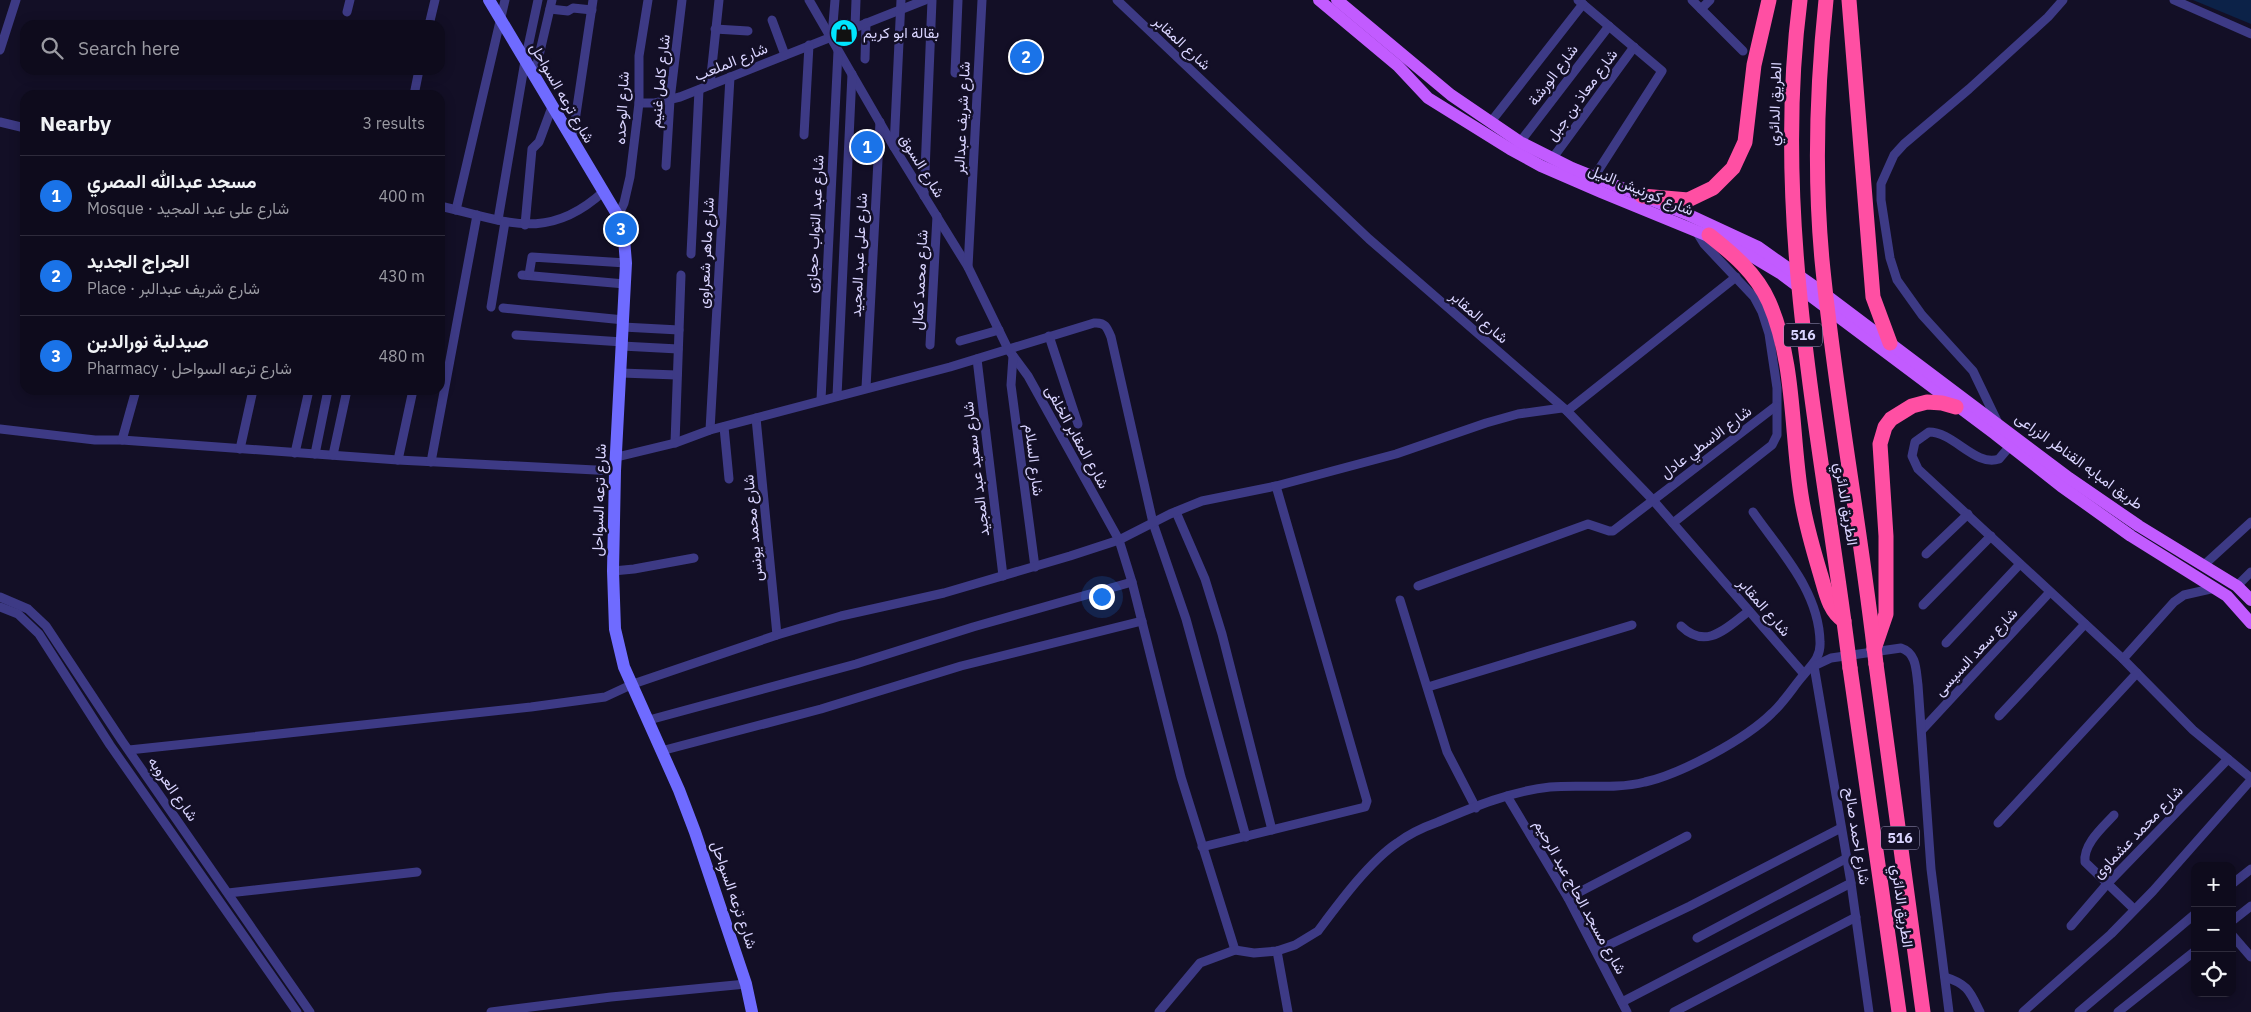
<!DOCTYPE html>
<html lang="en">
<head>
<meta charset="utf-8">
<style>
  body { margin:0; font-family:"IBM Plex Sans",Vazirmatn,sans-serif; background:#1c1929; color:#f1f3f6 }
  .controls { position:absolute; right:15px; bottom:15px; display:grid; overflow:hidden; border-radius:10px; box-shadow:0 2px 12px #0003 }
  .controls button { width:45px; height:45px; display:grid; place-items:center; padding:0; border:0; border-bottom:1px solid #2e2b3b; background:#0e0b1c; color:#f1f3f6; font:25px sans-serif }
  .you { position:absolute; left:1101px; top:596px; width:18px; height:18px; margin:-12px; border:4px solid #fff; border-radius:50%; background:#1a73e8; box-shadow:0 0 0 8px #1a73e833 }
  .badge { display:grid; place-items:center; width:32px; height:32px; border-radius:50%; background:#1a73e8; color:#fff; font-size:16px; font-weight:700 }
  .pin { position:absolute; translate:-50% -50%; border:2px solid #fff; box-shadow:0 1px 5px #0006 }
  .list { margin:0; padding:0; list-style:none }
  h2 { display:flex; justify-content:space-between; align-items:center; height:65px; margin:0; padding:0 20px; font-size:21px }
  h2 small { font-size:16px; font-weight:400; color:#9b9ba3 }
  .list li { display:grid; grid-template-columns:32px 1fr auto; gap:15px; align-items:center; box-sizing:border-box; height:80px; padding:0 20px; border-top:1px solid #2e2b3b }
  .list b { display:block; font-size:19px; white-space:nowrap }
  .list p { margin:0; font-size:16px; white-space:nowrap; color:#9b9ba3 }
  .list em { font-size:16px; font-style:normal; color:#9b9ba3 }
  .icon { flex:none; width:28px; height:28px; fill:none; stroke:currentColor; stroke-width:2; stroke-linecap:round; stroke-linejoin:round }
  .map { position:relative; flex:none; width:2251px; height:1012px; overflow:hidden }
  .search { position:absolute; background:#0e0b1c; box-shadow:0 2px 12px #0003; left:20px; top:20px; width:425px; height:55px; display:flex; align-items:center; gap:12px; box-sizing:border-box; padding:0 18px; border-radius:15px; color:#9b9ba3; font-size:19px }
  .panel { position:absolute; background:#0e0b1c; box-shadow:0 2px 12px #0003; left:20px; top:90px; width:425px; height:305px; border-radius:15px }
  .map>svg:first-child { display:block }
  .water { fill:#0c2248 }
  .lines { fill:none; stroke-linecap:round; stroke-linejoin:round }
  .minor { stroke:#3d3a85; stroke-width:9 }
  .secondary { stroke:#6f6bff; stroke-width:12 }
  .primary { stroke:#c25bff; stroke-width:12 }
  .motorway { stroke:#ff4fa3; stroke-width:15 }
  .motorway-bridge { stroke:#ff4fa3; stroke-width:15 }
  .labels { text-anchor:middle; stroke-width:5; stroke-linejoin:round; paint-order:stroke }
  .shield { fill:#130f26; stroke:#9e99be; stroke-width:1 }
  .shield-label { font-size:14px; font-weight:bold; fill:#d9d4ff }
  .poi-label { font-size:15px; fill:#d9d4ff; stroke:#130f26; text-anchor:start }
  .street-label { font-size:15px; fill:#d9d4ff; stroke:#130f26 }
</style>
</head>
<body>
<div class="map">
<svg width="2251" height="1012" viewBox="0 0 2251 1012">
  <rect width="100%" height="100%" fill="#130f26"/>
  <path class="water" d="M2193,0H2251V24Z"/>
  <g class="lines">
    <g class="minor">
      <path d="M809,0L894,147L968,267L1008,349L1028,376L1119,540L1132,582L1181,777L1235,950"/>
      <path d="M1117,0L1369,239L1567,411L1652,499L1804,674"/>
      <path d="M1578,0L1662,71L1594,177"/>
      <path d="M1692,0L1743,51"/>
      <path d="M2174,0L2251,34"/>
      <path d="M550,9L568,11L573,8L592,10"/>
      <path d="M1701,9L1710,0"/>
      <path d="M347,12L350,0"/>
      <path d="M772,20L785,55"/>
      <path d="M429,25L435,0"/>
      <path d="M855,27L856,0"/>
      <path d="M715,29L748,31"/>
      <path d="M832,36L835,0"/>
      <path d="M0,50L16,0"/>
      <path d="M865,59L866,23"/>
      <path d="M955,73L958,0"/>
      <path d="M534,77L552,0"/>
      <path d="M710,85L719,0"/>
      <path d="M414,95L419,70"/>
      <path d="M639,103H655L680,97L925,0"/>
      <path d="M0,122L25,128"/>
      <path d="M1490,123L1583,4"/>
      <path d="M804,135L809,45"/>
      <path d="M572,141L593,0"/>
      <path d="M1520,142L1609,26"/>
      <path d="M894,147L901,0"/>
      <path d="M1552,159L1634,47"/>
      <path d="M666,166L670,100L682,0"/>
      <path d="M924,196L932,0"/>
      <path d="M440,206C505,221 547,243 603,192"/>
      <path d="M456,210L505,0"/>
      <path d="M618,216L624,203L630,177L639,103V56L648,0"/>
      <path d="M498,220L525,61L538,0"/>
      <path d="M525,225L532,149L539,142L552,107"/>
      <path d="M691,254L699,90"/>
      <path d="M968,267L982,0"/>
      <path d="M522,275L625,284"/>
      <path d="M529,275L532,257L626,263"/>
      <path d="M491,307L505,222"/>
      <path d="M503,308L624,320"/>
      <path d="M623,327L679,330"/>
      <path d="M516,335L623,342"/>
      <path d="M1049,336L1078,424"/>
      <path d="M960,341L999,330"/>
      <path d="M930,345L937,216"/>
      <path d="M622,346L678,349"/>
      <path d="M1013,356L1011,385L1035,567"/>
      <path d="M977,359L1003,576"/>
      <path d="M621,373L677,375"/>
      <path d="M866,388L880,122"/>
      <path d="M837,396L852,74"/>
      <path d="M821,400L838,51"/>
      <path d="M1567,411L1736,277"/>
      <path d="M756,418L777,635"/>
      <path d="M1998,423L1973,371L1922,315L1897,280L1890,258L1881,200V184L1894,155L1904,144L1969,89L2048,17L2063,0"/>
      <path d="M724,427L729,479"/>
      <path d="M0,429L95,440H122L398,460L615,471"/>
      <path d="M710,430L730,77"/>
      <path d="M122,440L136,390"/>
      <path d="M675,443L681,275"/>
      <path d="M2010,446L1999,459C1975,467 1954,432 1929,432L1915,442L1912,456L1918,469L2123,659L2193,730L2251,778"/>
      <path d="M240,449L253,390"/>
      <path d="M295,453L309,390"/>
      <path d="M315,454L328,390"/>
      <path d="M333,455L347,390"/>
      <path d="M617,457L675,443L710,430L950,367L1094,323C1105,322 1107,327 1111,337L1153,523L1186,619L1246,837"/>
      <path d="M398,460L413,390"/>
      <path d="M431,462L477,215"/>
      <path d="M1176,512L1205,579L1222,634L1272,830"/>
      <path d="M1673,523L1772,445L1777,435V388L1769,334L1762,312L1754,297L1704,244L1696,231"/>
      <path d="M1926,554L1968,514"/>
      <path d="M2205,564L2251,522"/>
      <path d="M613,571L634,569L694,558"/>
      <path d="M1418,586L1588,524L1609,531H1613L1776,406"/>
      <path d="M2237,586L2251,572"/>
      <path d="M0,597L28,609L46,626L122,741L310,1012"/>
      <path d="M1400,600L1447,752L1476,808"/>
      <path d="M1923,605L1991,536"/>
      <path d="M0,607L18,614L39,634L110,745L297,1012"/>
      <path d="M1681,626C1707,651 1727,627 1749,611"/>
      <path d="M1946,643L2020,564"/>
      <path d="M2123,659L2174,602L2184,595L2215,588"/>
      <path d="M1428,687L1632,625"/>
      <path d="M1999,716L2085,624"/>
      <path d="M649,720L856,664L973,627L1132,582"/>
      <path d="M1922,730L2050,592"/>
      <path d="M129,750L531,707L605,697L633,684L777,635L841,616L944,593L1070,556L1119,540L1170,514L1202,501L1276,486L1396,454L1486,423L1518,414L1562,408"/>
      <path d="M661,751L821,709L961,666L1142,621"/>
      <path d="M1507,796L1568,898L1627,1012"/>
      <path d="M2114,815C2103,827 2083,844 2085,862L2134,909"/>
      <path d="M1998,823L2137,673"/>
      <path d="M1202,847L1365,807L1367,801L1276,486"/>
      <path d="M2232,884L2251,869"/>
      <path d="M228,893L417,872"/>
      <path d="M1568,898L1687,836"/>
      <path d="M2232,921L2251,906"/>
      <path d="M2071,926L2107,884L2228,759"/>
      <path d="M2232,935L2251,957"/>
      <path d="M1697,938L1847,858"/>
      <path d="M1277,951L1288,1012"/>
      <path d="M1596,951L1690,906L1841,828"/>
      <path d="M1945,977C1968,984 1970,992 1980,1012"/>
      <path d="M1622,1002L1851,883"/>
      <path d="M491,1012L611,997L746,984"/>
      <path d="M1159,1012L1200,963L1235,950L1254,953L1277,951L1295,945L1318,931C1339,903 1369,862 1397,843C1409,834 1424,827 1438,822C1473,807 1512,791 1550,787C1582,784 1614,790 1645,782C1681,774 1746,739 1772,713C1783,703 1792,689 1801,678C1810,666 1821,659 1820,642C1819,591 1781,552 1753,512"/>
      <path d="M1674,1012L1856,917"/>
      <path d="M1869,1012L1851,883L1814,666L1831,658L1901,648C1917,653 1916,671 1918,685L1931,869L1949,1012"/>
      <path d="M2023,1012L2111,934L2153,891L2251,780"/>
      <path d="M2079,1012L2195,914"/>
      <path d="M2118,1012L2195,951"/>
    </g>
    <path class="secondary" d="M489,0L618,216L624,239L626,263L615,471L613,571L615,629L624,667L679,790L695,832L746,984L752,1012"/>
    <g class="primary">
      <path d="M1319,0L1398,66L1428,98L1510,149L1541,166L1601,192L1740,249L1780,273L1995,434L2061,486L2131,536L2227,596L2251,623"/>
      <path d="M1337,0L1451,95L1520,142L1572,168L1689,215L1758,247L1822,292L2069,478L2139,526L2237,586L2251,600"/>
    </g>
    <g class="motorway">
      <path d="M1849,0L1873,297L1890,343"/>
      <path d="M1642,196L1688,200L1713,188L1733,168L1745,142L1754,65L1769,0"/>
      <path d="M1709,235C1733,254 1756,273 1769,302C1795,362 1791,431 1801,495C1805,523 1813,549 1821,576C1826,593 1829,611 1844,621"/>
      <path d="M1874,649L1886,614V536L1880,444L1885,427L1891,419L1912,406L1927,402L1942,403L1956,407"/>
      <path d="M1876,664L1923,1012"/>
      <path d="M1850,668L1899,1012"/>
    </g>
    <g class="motorway-bridge">
      <path d="M1800,0C1771,225 1823,446 1850,668"/>
      <path d="M1826,0C1817,86 1814,173 1822,260C1835,395 1861,529 1876,664"/>
    </g>
  </g>
  <defs>
    <g id="shop-disc" transform="scale(1.4375)"><circle r="9.5" fill="#00e5ff" stroke="#130f26"/><path d="M-5-2.5h2.3a2.7 3.5 0 0 1 5.4 0H5L5.5 6h-11ZM-1.5-2.5h3a1.5 2.3 0 0 0-3 0Z" fill="#111"/></g>
  </defs>
  <g fill-rule="evenodd">
    <use href="#shop-disc" x="844" y="33"/>
  </g>
  <g class="labels">
    <g class="shield">
      <rect x="1784" y="323.5" width="38" height="23" rx="4"/>
      <rect x="1881" y="826.5" width="38" height="23" rx="4"/>
    </g>
    <g class="shield-label">
      <text x="1803" y="340">516</text>
      <text x="1900" y="843">516</text>
    </g>
    <g class="poi-label">
      <text x="863" y="38">بقالة ابو كريم</text>
    </g>
    <g class="street-label">
      <text transform="translate(1182 43) rotate(43)" y="5">شارع المقابر</text>
      <text transform="translate(731 62) rotate(-22)" y="5">شارع الملعب</text>
      <text transform="translate(1553 75) rotate(-53)" y="5">شارع الورشة</text>
      <text transform="translate(660 81) rotate(-84)" y="5">شارع كامل غنيم</text>
      <text transform="translate(562 93) rotate(60)" y="5">شارع ترعه السواحل</text>
      <text transform="translate(1582 95) rotate(-54)" y="5">شارع معاذ بن جبل</text>
      <text transform="translate(1775 104) rotate(-88)" y="5">الطريق الدائري</text>
      <text transform="translate(622 108) rotate(-87)" y="5">شارع الوحده</text>
      <text transform="translate(962 118) rotate(-87)" y="5">شارع شريف عبدالبر</text>
      <text transform="translate(922 166) rotate(58)" y="5">شارع السوق</text>
      <text transform="translate(1641 190) rotate(22)" y="5">شارع كورنيش النيل</text>
      <text transform="translate(815 224) rotate(-87)" y="5">شارع عبد التواب حجازى</text>
      <text transform="translate(706 253) rotate(-87)" y="5">شارع ماهر شعراوى</text>
      <text transform="translate(859 255) rotate(-87)" y="5">شارع على عبد المجيد</text>
      <text transform="translate(920 280) rotate(-87)" y="5">شارع محمد كمال</text>
      <text transform="translate(1479 317) rotate(41)" y="5">شارع المقابر</text>
      <text transform="translate(1077 437) rotate(61)" y="5">شارع المقابر الخلفى</text>
      <text transform="translate(1706 442) rotate(-37)" y="5">شارع الاسطي عادل</text>
      <text transform="translate(1034 460) rotate(83)" y="5">شارع السلام</text>
      <text transform="translate(2079 461) rotate(36)" y="5">طريق امبابه القناطر الزراعى</text>
      <text transform="translate(976 469) rotate(-97)" y="5">شارع سعيد عبد المجيد</text>
      <text transform="translate(599 500) rotate(-88)" y="5">شارع ترعه السواحل</text>
      <text transform="translate(1846 504) rotate(81)" y="5">الطريق الدائري</text>
      <text transform="translate(753 528) rotate(-95)" y="5">شارع محمد يونس</text>
      <text transform="translate(1764 607) rotate(49)" y="5">شارع المقابر</text>
      <text transform="translate(1976 652) rotate(-47)" y="5">شارع سعد السيسى</text>
      <text transform="translate(173 789) rotate(55)" y="5">شارع العروبه</text>
      <text transform="translate(2138 832) rotate(-46)" y="5">شارع محمد عشماوى</text>
      <text transform="translate(1857 836) rotate(81)" y="5">شارع احمد صالح</text>
      <text transform="translate(734 895) rotate(71)" y="5">شارع ترعه السواحل</text>
      <text transform="translate(1580 897) rotate(61)" y="5">شارع مسجد الحاج عبد الرحيم</text>
      <text transform="translate(1902 906) rotate(82)" y="5">الطريق الدائري</text>
    </g>
  </g>
</svg>
<div class="controls">
<button>+</button>
<button>−</button>
<button><svg class="icon" aria-label="locate" viewBox="0 0 24 24"><circle cx="12" cy="12" r="6"/><path d="M12 2v4M12 18v4M2 12h4M18 12h4"/></svg></button>
</div>
<div class="you"></div>
<div class="pin badge" style="left:867px;top:147px">1</div>
<div class="pin badge" style="left:1026px;top:57px">2</div>
<div class="pin badge" style="left:621px;top:229px">3</div>
<div class="search"><svg class="icon" aria-label="search" viewBox="0 0 24 24"><circle cx="10" cy="10" r="6"/><path d="M15 15l6 6"/></svg>Search here</div>
<section class="panel">
<h2>Nearby<small>3 results</small></h2>
<ul class="list">
<li><span class="badge">1</span><div><b>مسجد عبدالله المصري</b><p>Mosque · شارع على عبد المجيد</p></div><em>400 m</em></li>
<li><span class="badge">2</span><div><b>الجراج الجديد</b><p>Place · شارع شريف عبدالبر</p></div><em>430 m</em></li>
<li><span class="badge">3</span><div><b>صيدلية نورالدين</b><p>Pharmacy · شارع ترعه السواحل</p></div><em>480 m</em></li>
</ul>
</section>
</div>
</body>
</html>
